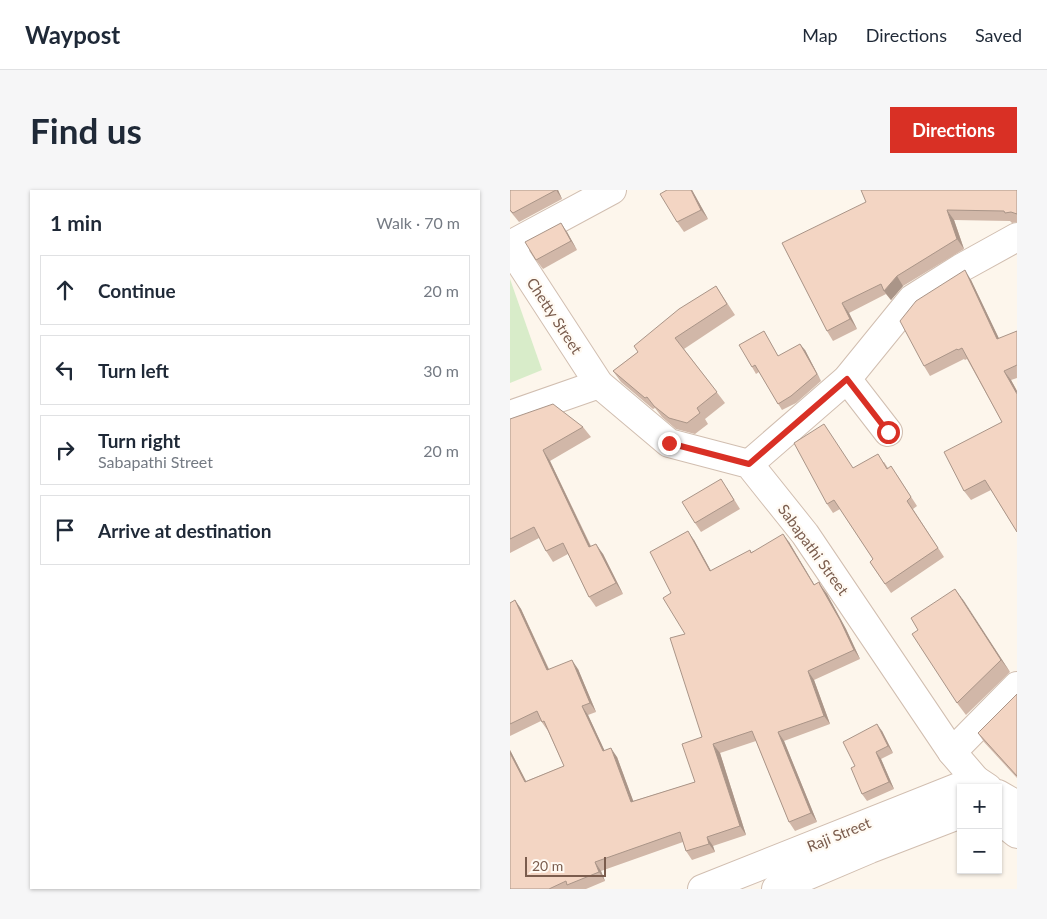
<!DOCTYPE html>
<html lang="en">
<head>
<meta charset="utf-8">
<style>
  body { margin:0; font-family:Lato,sans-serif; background:#f6f6f7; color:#1f2937 }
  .controls { position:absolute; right:15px; bottom:15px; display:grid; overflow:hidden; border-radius:0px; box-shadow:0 1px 4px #0004 }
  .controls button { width:45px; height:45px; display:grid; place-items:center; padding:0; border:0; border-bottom:1px solid #e0e1e3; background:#fff; color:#1f2937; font:25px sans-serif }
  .scale { position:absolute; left:15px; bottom:12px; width:81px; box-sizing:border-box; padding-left:5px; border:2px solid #7a5c4d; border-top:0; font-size:14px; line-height:18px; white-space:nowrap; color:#7a5c4d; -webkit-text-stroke:4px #fffaf3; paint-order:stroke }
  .stop { position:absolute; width:15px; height:15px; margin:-11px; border:4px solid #d93025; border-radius:50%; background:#fff }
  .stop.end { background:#d93025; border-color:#fff; box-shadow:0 1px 5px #0008 }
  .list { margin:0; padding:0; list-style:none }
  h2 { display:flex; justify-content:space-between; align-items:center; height:65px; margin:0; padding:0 20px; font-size:21px }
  h2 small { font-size:16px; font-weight:400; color:#747a83 }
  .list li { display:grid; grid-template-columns:32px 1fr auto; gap:15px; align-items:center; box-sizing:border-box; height:70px; margin:0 10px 10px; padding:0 10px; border:1px solid #e0e1e3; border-radius:0px }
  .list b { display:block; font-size:19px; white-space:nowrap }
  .list p { margin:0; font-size:16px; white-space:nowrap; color:#747a83 }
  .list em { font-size:16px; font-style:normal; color:#747a83 }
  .icon { flex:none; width:28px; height:28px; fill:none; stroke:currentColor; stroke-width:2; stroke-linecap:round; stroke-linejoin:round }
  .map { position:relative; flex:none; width:507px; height:699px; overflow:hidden; border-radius:0px }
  header { display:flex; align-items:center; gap:30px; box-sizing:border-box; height:70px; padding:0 25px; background:#fff; border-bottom:1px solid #e0e1e3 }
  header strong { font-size:24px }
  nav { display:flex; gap:28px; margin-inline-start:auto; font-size:18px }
  .intro { display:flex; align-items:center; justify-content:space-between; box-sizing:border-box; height:120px; padding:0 30px }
  h1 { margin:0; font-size:35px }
  .button { padding:12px 22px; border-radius:0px; background:#d93025; color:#fff; font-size:18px; font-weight:700 }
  main { display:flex; gap:30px; padding:0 30px }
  aside { flex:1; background:#fff; border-radius:0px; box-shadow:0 1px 4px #0004 }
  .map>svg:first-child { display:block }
  .green { fill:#d8ecc9 }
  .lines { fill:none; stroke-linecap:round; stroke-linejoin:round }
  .minor-casing { stroke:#d1beb0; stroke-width:30 }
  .tertiary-casing { stroke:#d1beb0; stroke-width:30 }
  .minor { stroke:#fff; stroke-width:28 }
  .tertiary { stroke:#fff; stroke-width:28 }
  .wall { fill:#d1b7a8 }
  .shaded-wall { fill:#aa9588 }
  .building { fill:#f3d5c3; stroke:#aa9588 }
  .route { stroke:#d93025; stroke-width:6 }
  .labels { text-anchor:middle; stroke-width:4.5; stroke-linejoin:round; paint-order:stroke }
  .street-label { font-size:15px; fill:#7a5c4d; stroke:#fffaf3 }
</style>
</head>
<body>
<header>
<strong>Waypost</strong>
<nav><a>Map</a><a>Directions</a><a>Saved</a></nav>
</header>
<div class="intro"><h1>Find us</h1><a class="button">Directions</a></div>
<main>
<aside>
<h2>1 min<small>Walk · 70 m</small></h2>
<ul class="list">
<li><svg class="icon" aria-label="ahead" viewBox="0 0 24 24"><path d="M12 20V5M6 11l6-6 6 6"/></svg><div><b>Continue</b></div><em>20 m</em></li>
<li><svg class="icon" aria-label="left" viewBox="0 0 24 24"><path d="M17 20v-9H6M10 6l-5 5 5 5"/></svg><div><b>Turn left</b></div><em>30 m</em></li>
<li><svg class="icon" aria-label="right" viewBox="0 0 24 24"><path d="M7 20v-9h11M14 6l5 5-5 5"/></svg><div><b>Turn right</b><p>Sabapathi Street</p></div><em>20 m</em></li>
<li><svg class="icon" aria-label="arrive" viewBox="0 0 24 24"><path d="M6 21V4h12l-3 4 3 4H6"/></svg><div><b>Arrive at destination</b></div></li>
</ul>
</aside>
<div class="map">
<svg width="507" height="699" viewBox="0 0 507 699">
  <rect width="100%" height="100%" fill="#fdf6ec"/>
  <path class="green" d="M0,89L32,180L0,193Z"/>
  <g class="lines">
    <g class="minor-casing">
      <g id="minor">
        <path d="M0,55L102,0"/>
        <path d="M0,57L89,194L159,253L239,274L295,344L442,562L466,590V598"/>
        <path d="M337,189L378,242"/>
        <path d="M0,225L89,194"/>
        <path d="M239,274L337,189L402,109L451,78L507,47"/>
        <path d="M442,562L507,496"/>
      </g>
    </g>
    <g class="tertiary-casing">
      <g id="tertiary">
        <path d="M488,604L507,615"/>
        <path d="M488,629L507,644"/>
        <path d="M192,699L466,590L478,598"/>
        <path d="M266,699L360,659L451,624"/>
      </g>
    </g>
    <use href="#minor" class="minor"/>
    <use href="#tertiary" class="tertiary"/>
  </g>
  <g class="wall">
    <path d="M0,0H48L52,9L9,32L0,21Z"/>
    <path d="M157,0H182L198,29L174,42L167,32Z"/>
    <path d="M507,0V32L502,33L500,31L444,30L454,59L393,96L381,110L376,104L339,123L347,139L323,151L317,141L272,53Z"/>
    <path d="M57,42L67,60L33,79L26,70Z"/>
    <path d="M461,90L489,149L507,141V188L501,190L507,201V342L481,300L461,310L454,301L492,232L457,169L455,170L454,169L420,186L414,176Z"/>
    <path d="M206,96L225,125L174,159L215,213L195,229L198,234L185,244L166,239L152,227L145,218L143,219L111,192L103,181L128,162Z"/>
    <path d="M254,141L268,166L295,160L311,191L286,213L272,220L249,182L246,184L242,177Z"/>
    <path d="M0,229L73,237L81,247L40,271L81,356L93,364L113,404L86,417L79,407L58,364L43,372L36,361L29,348L0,363Z"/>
    <path d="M374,272L378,278L387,285L407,316L403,319L434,367L381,403L360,372L363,369L330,319L323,323L317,314L343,278Z"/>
    <path d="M217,298L230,319L191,342L185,333Z"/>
    <path d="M184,350L201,381L241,362L279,352L304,395L309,392L317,404L336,439L350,469L304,490L320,534L274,551L307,632L285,641L279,632L246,551L210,563L236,645L203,656L205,662L182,670L176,661L173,652L91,681L95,691L76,699H0V560L16,591L54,576L38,541L31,531L0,546V413L5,410L11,419L39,479H68L86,522L78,525L94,560L107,567L123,611L185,592L192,547L175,444L161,403Z"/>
    <path d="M445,399L500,482L456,525L447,513L408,440Z"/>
    <path d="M507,504V588L474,552L468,543Z"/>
    <path d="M372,541L383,563L371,569L384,599L357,611L352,604L345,576Z"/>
  </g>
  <g class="shaded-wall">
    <path d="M46,0H48L52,9Z"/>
    <path d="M181,0H182L198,29L191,20Z"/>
    <path d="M437,20L444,30L454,59L447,49Z"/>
    <path d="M51,33L57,42L67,60L61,51Z"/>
    <path d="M455,80L461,90L494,159L487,149Z"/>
    <path d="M387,86L393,96L381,110L374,101Z"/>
    <path d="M332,113L339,123L347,139L340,129Z"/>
    <path d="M290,154L295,160L311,191L307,184Z"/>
    <path d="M494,181L501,190L507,201V204Z"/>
    <path d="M33,260L40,271L86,368L79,357Z"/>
    <path d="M178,341L184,350L206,390L200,381Z"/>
    <path d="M273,344L279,352L310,404L304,395Z"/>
    <path d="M86,354L93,364L113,404L106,393Z"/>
    <path d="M310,395L317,404L336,439L350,469L344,460Z"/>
    <path d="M445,399L454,411L500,482L491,470Z"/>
    <path d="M5,410L11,419L43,489L37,480Z"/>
    <path d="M62,470L68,479L86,522L80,513Z"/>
    <path d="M298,481L304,490L320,534L314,526Z"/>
    <path d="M72,516L78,525L99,570L93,561Z"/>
    <path d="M367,534L372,541L383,563L378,556Z"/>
    <path d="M268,542L274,551L307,632L301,623Z"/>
    <path d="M203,554L210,563L236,645L230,636Z"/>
    <path d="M101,558L107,567L127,621L121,612Z"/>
    <path d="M0,560L21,601L15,592L0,563Z"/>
    <path d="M366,562L371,569L384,599L379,592Z"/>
    <path d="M197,647L203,656L205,662L199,654Z"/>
    <path d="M85,672L91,681L95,691L89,682Z"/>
  </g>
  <g class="building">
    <path d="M0,0H46L3,23L0,20Z"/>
    <path d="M157,0H181L191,20L167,32L150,4Z"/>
    <path d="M351,0H507V24L501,22L495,23L494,21L437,20L447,49L387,86L374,101L371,94L332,113L340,129L317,141L272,53L356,12Z"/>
    <path d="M51,33L61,51L26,70L15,52Z"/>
    <path d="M455,80L487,149L507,141V175L494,181L507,204V342L475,290L454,301L434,262L492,232L452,158L448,160L447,159L414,176L390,131L406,111Z"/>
    <path d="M206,96L217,114L165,148L207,202L187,218L190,223L177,233L159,228L144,216L137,207L135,208L103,181L128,162L124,156L169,119Z"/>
    <path d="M254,141L268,166L290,154L307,184L281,206L268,214L245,175L242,177L229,155Z"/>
    <path d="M43,214L73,237L33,260L79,357L86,354L106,393L79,407L53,353L36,361L24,337L0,349V229Z"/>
    <path d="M314,234L343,278L368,264L377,279L381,276L401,307L397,311L428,358L375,394L360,372L363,369L324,310L317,314L284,253Z"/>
    <path d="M211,289L224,310L185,333L172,312Z"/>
    <path d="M178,341L200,381L240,360L241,363L273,344L304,395L309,392L310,395L330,430L344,460L298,481L314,526L268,542L301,623L279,632L242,541L203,554L230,636L197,647L199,654L176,661L170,642L85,672L89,682L57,695L56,691L39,699H0V563L15,592L54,576L34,531L32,532L27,521L0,534V413L5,410L37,480L62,470L80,513L72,516L93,561L101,558L121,612L185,592L172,554L192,547L160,448L175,444L153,408L161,403L140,362Z"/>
    <path d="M445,399L491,470L447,513L402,444L408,440L401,428Z"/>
    <path d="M507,504V586L468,543Z"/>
    <path d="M367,534L378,556L366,562L379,592L352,604L341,578L345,576L333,552Z"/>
  </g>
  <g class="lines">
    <path class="route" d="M159,253L239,274L337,189L378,242"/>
  </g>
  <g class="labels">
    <g class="street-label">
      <text transform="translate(44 126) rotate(57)" y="5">Chetty Street</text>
      <text transform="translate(303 360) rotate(54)" y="5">Sabapathi Street</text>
      <text transform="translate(329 645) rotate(-22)" y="5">Raji Street</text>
    </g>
  </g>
</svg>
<div class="controls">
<button>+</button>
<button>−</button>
</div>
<div class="scale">20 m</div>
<div class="stop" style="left:378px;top:242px"></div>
<div class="stop end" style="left:159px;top:253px"></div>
</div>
</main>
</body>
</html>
